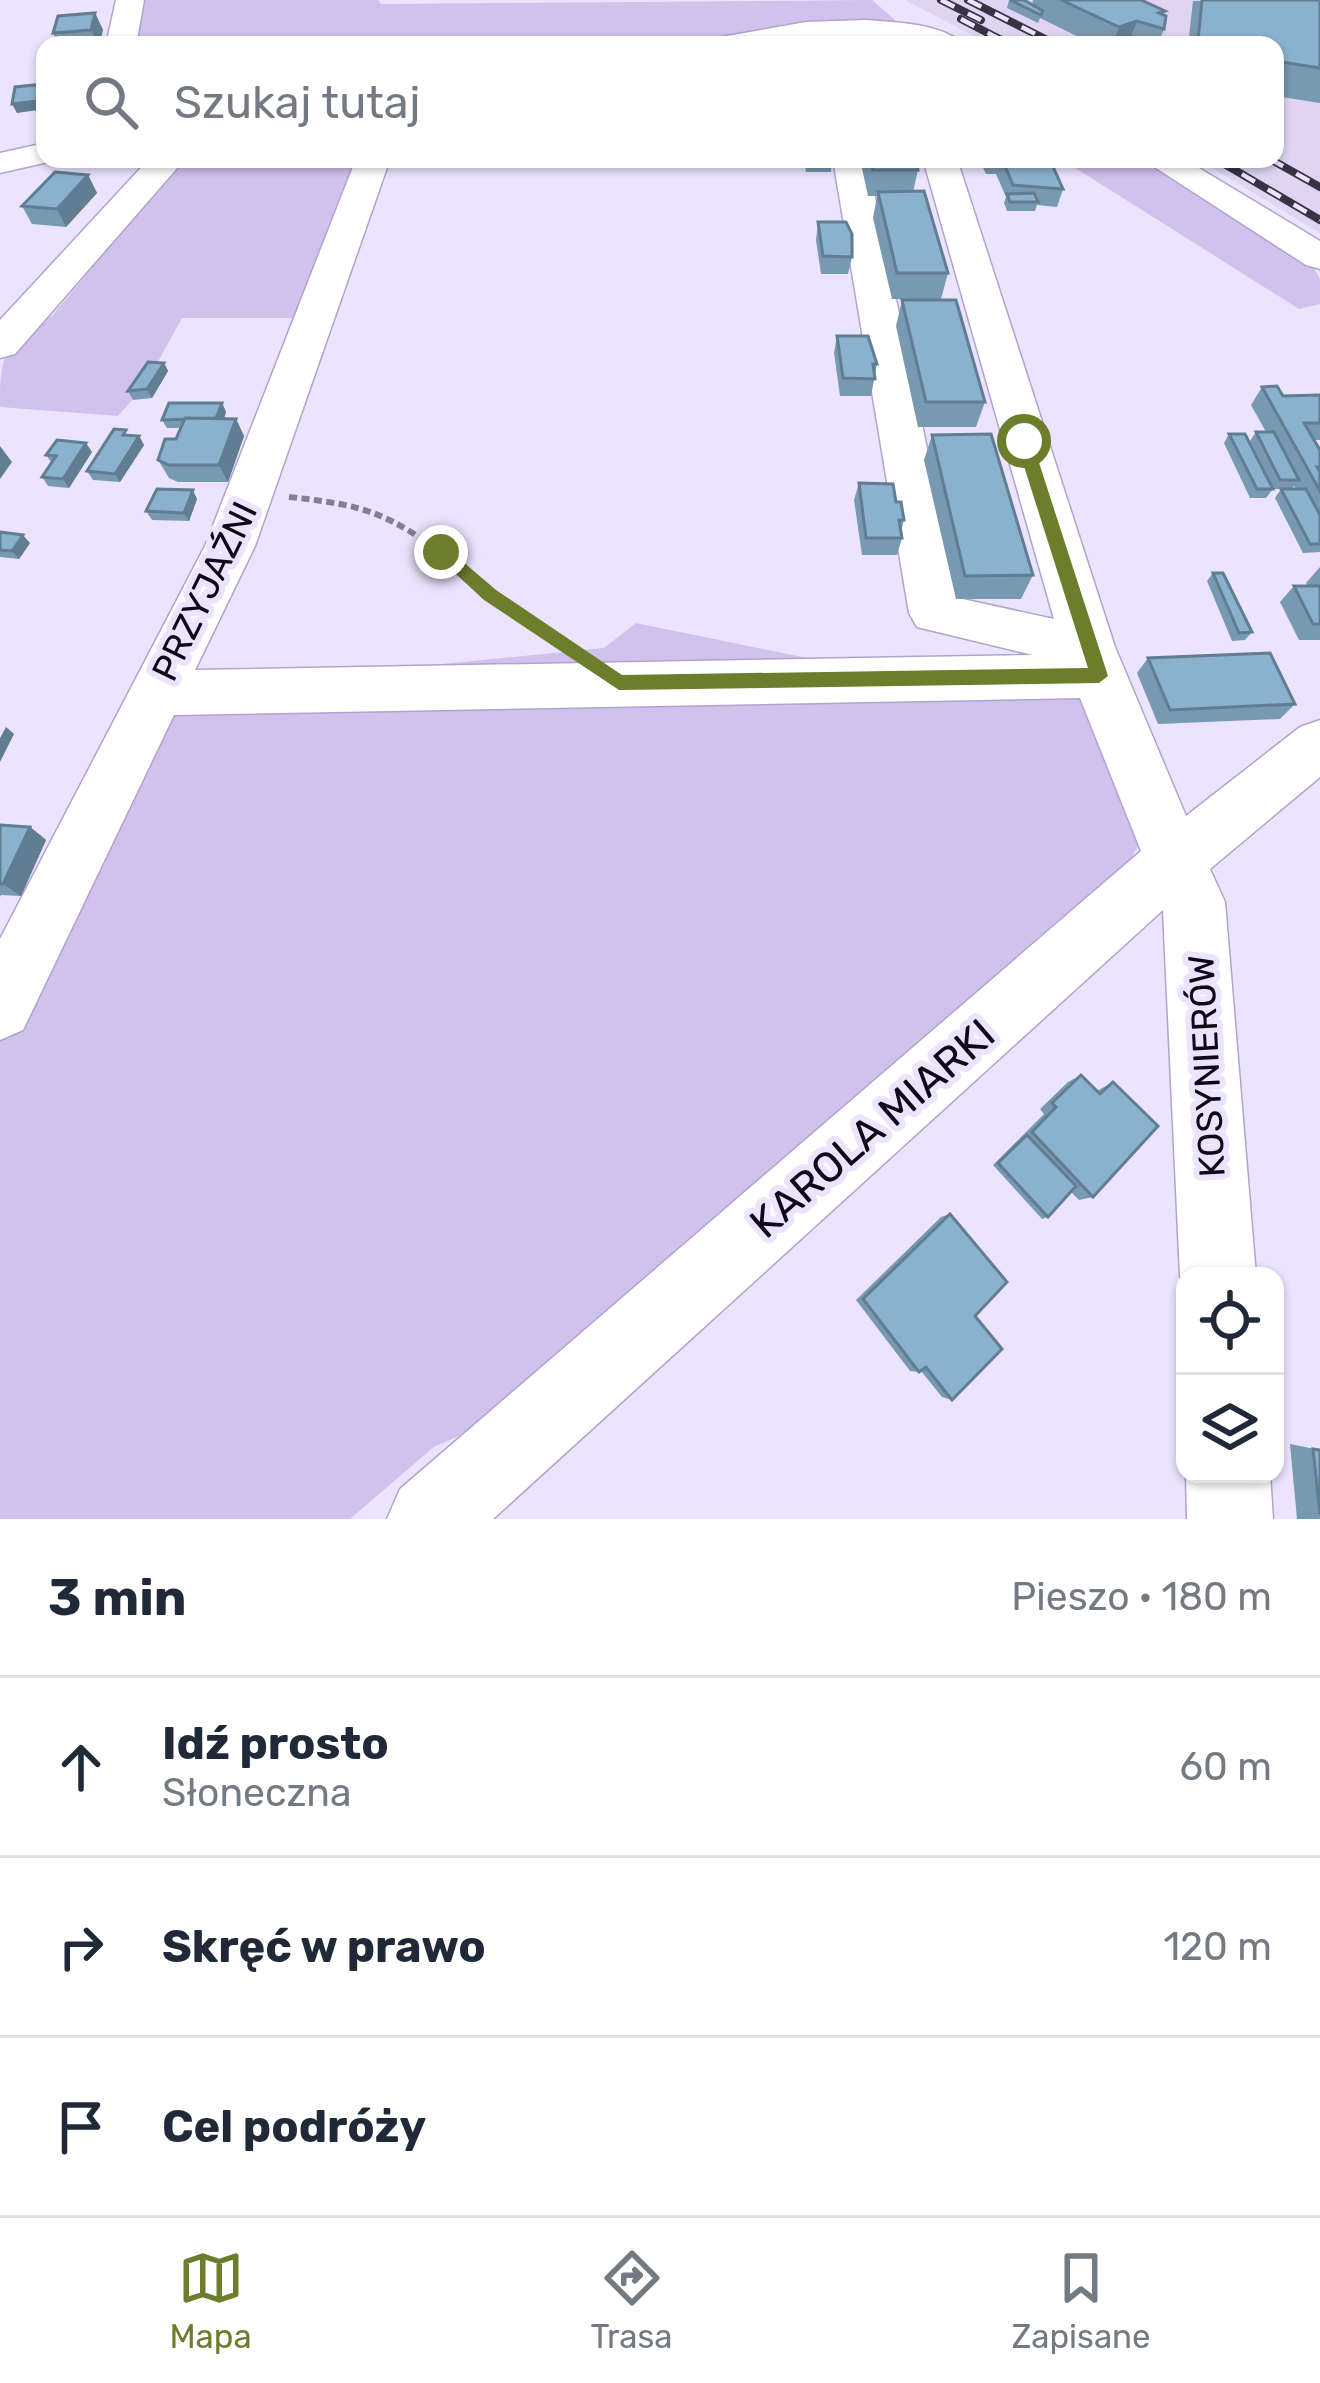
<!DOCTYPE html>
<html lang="pl">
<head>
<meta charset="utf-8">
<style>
  body { margin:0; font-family:Rubik,sans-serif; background:#f6f6f7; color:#1f2937 }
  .controls { position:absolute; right:36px; bottom:36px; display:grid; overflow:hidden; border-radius:24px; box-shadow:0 3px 9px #0004 }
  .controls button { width:108px; height:108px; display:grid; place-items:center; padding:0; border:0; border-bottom:3px solid #e0e1e3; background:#fff; color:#1f2937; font:60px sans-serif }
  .stop { position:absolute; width:36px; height:36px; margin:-27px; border:9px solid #6c7d2b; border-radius:50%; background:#fff }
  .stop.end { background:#6c7d2b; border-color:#fff; box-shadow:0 3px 12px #0008 }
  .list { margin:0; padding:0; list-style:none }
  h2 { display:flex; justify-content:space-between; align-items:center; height:156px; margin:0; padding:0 48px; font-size:51px }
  h2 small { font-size:39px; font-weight:400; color:#747a83 }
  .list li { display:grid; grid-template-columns:78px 1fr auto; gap:36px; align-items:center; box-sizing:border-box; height:180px; padding:0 48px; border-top:3px solid #e0e1e3 }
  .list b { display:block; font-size:45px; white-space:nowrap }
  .list p { margin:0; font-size:39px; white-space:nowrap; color:#747a83 }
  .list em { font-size:39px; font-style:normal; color:#747a83 }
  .icon { flex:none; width:66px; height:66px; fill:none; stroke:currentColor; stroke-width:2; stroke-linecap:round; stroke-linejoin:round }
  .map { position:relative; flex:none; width:1320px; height:1519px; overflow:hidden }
  .search { position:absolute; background:#fff; box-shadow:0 3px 9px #0004; left:36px; right:36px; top:36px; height:132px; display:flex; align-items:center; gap:30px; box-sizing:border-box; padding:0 42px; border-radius:24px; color:#747a83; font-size:45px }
  .sheet { height:696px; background:#fff }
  nav { display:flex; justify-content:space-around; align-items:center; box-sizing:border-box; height:168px; border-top:3px solid #e0e1e3; background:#fff; font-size:33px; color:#747a83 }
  nav a { display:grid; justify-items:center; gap:6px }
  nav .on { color:#6c7d2b }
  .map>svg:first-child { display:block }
  .built { fill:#dfd5f3 }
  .green { fill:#d0c1ed }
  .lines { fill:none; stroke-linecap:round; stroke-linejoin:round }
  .minor-casing { stroke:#b1a3cd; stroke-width:3 }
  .path-far1 { stroke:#857e92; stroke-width:6; stroke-dasharray:8 4.5; stroke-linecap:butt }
  .path { stroke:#857e92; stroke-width:8; stroke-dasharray:9 6; stroke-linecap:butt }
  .minor { fill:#fff; fill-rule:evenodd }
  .rail-casing { stroke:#383243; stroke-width:8 }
  .rail { stroke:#ece4fe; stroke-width:4.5; stroke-dasharray:15; stroke-linecap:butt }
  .wall { fill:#7799b2 }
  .shaded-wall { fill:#617d91 }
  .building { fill:#8ab2cf; stroke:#617d91; stroke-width:3 }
  .route { fill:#6c7d2b }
  .labels { text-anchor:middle; stroke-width:12; stroke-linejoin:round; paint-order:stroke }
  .street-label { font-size:36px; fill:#0e0917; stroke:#ece4fe }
  .near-street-label { font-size:42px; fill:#0e0917; stroke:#ece4fe }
</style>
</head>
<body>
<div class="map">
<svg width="1320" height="1519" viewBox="0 0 1320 1519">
  <rect width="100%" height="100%" fill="#ece4fe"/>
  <path class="built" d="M905,0H1320V233L1197,159H1275V45H991Z"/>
  <g class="green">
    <path d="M139,0H378L381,4L872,0L894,19V25L772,31L698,45H130Z"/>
    <path d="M182,159H362L296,318H182L144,387L118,416L0,407C0,356 4,339 52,316Z"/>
    <path d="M1061,159H1140L1314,268L1320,279V304L1299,309Z"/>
    <path d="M636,623L856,668L1083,663L1140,843L1125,868L474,1430L435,1446L350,1519H0V1032L168,711L433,695L442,664L604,648Z"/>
  </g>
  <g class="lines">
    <g class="minor-casing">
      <g id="minor">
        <path d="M116,0H144L136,45H106Z"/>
        <path d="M864,20C893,22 943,23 964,45L835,38L706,45L710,39L806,22Z"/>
        <path d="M45,143V159L57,160L0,173V153Z"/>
        <path d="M149,159H185L15,354L0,358V320Z"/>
        <path d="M356,159H390L255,546L195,670L1033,655L917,627L909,613L833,159H867L958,598L1054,619L923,159H957L1115,647L1186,816L1300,727L1320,720V777L1210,869L1225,902L1256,1276H1185V1288L1180,1276L1163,910L493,1519H387L400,1489L1141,851L1080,698L174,715L23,1030L0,1040V939L205,546Z"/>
        <path d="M1142,159H1184L1320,241V269L1306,265Z"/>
        <path d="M1186,1474H1270L1273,1519H1187Z"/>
      </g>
    </g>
    <path class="path-far1" d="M289,497C365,505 390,513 451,561"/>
    <path class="path" d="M447,558L558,644"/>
    <use href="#minor" class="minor"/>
    <g class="rail-casing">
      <g id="rail">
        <path d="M941,0L981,20"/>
        <path d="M968,0L1057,45"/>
        <path d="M961,19L1011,45"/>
        <path d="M1216,159L1320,220"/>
        <path d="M1270,159L1320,187"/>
      </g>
    </g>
    <use href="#rail" class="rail"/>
  </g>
  <g class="wall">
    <path d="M1009,0L1032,5L1033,0H1141L1163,15L1164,29L1158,45H1095L1040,18L1038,23L1007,8Z"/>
    <path d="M1320,0V103L1275,96V45H1188L1193,1Z"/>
    <path d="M95,13L103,30L99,45H58L53,33Z"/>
    <path d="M804,159H832L831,172H806Z"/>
    <path d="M860,159H915L918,170L913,192L948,273L941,299H892L873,218L877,196H868Z"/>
    <path d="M979,159H1024L1063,189L1057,207L1037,205L1035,211H1007L1004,203L1006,197L996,174H986Z"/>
    <path d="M88,175L97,193L66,227L32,224L22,206Z"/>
    <path d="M818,222L852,257L848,274H821L816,240Z"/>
    <path d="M902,300L985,402L976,427H918L896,326Z"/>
    <path d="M837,336L877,364L871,396H840L834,353Z"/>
    <path d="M164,363L168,371L152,398L133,400L128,391Z"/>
    <path d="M1262,387L1283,396L1320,395V440H1313L1320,450V552L1303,553L1275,498L1281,489H1296L1294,486L1292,489H1274L1250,441L1256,432H1266L1251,405Z"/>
    <path d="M222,403L226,412L224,419H236L244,436L228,482H178L169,478L158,460L176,439L181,428H167L162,420Z"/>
    <path d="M1229,434L1273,489L1266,498H1250L1224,443Z"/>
    <path d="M129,435L139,436L144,445L120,482L93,480L87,471Z"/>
    <path d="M932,435L1033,575L1021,599H956L924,460Z"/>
    <path d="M92,452L69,488L48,486L42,477L52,463L46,455Z"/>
    <path d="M859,483L896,502L904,520L901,531L902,538L897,555H862L854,500Z"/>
    <path d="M197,499L189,521L152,520L146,511Z"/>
    <path d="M0,532L30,543L19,559L0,557Z"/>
    <path d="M1320,567V640H1299L1280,602L1294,586H1308L1306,583Z"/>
    <path d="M1213,573L1252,632L1245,640L1232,641L1207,581Z"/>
    <path d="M1148,658L1295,704L1280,719L1158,724L1137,673Z"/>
    <path d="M0,825L30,827L46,840L21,896L1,895L0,897Z"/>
    <path d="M1081,1075L1097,1091L1113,1082L1093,1197L1079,1200L1071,1192L1048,1217L1042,1219L993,1165L1044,1114L1040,1109L1068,1082Z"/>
    <path d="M950,1214L975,1316L952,1400L942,1397L921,1371L919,1372L910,1371L856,1300L941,1217Z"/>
    <path d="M1290,1444L1320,1450V1519H1297Z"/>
  </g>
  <g class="shaded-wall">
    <path d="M95,13L103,30L99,45L91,30Z"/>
    <path d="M1137,21L1128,45H1112L1119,27Z"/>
    <path d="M45,100V109L17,113L12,104Z"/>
    <path d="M88,175L97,193L66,227L57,209Z"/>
    <path d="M164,363L168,371L152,398L147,389Z"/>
    <path d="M222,403L226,412L217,436L213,427Z"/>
    <path d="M236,419L244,436L228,482L219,465Z"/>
    <path d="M139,436L144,445L120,482L115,474Z"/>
    <path d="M86,443L92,452L69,488L63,479Z"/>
    <path d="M0,446L12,462L0,479Z"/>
    <path d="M193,490L197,499L189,521L184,513Z"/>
    <path d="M23,535L30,543L19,559L12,551Z"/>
    <path d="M6,727L14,734L0,762V738Z"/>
    <path d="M30,827L46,840L21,896L3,884Z"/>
  </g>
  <g class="building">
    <path d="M1010,0H1024L1043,11L1041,15Z"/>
    <path d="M1061,0H1141L1165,11L1159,13L1166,16L1164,29L1137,21L1119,27Z"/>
    <path d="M1202,0H1320V68L1275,61V45H1231L1198,40Z"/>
    <path d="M95,13L91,30L53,33L58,16Z"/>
    <path d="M826,39L828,45H787V40Z"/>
    <path d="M45,84V100L12,104L15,87Z"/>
    <path d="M806,159H832V163H807Z"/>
    <path d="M870,159H915L918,170H873Z"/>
    <path d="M1002,159L1050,160L1063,189L1013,185Z"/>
    <path d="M55,172L88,175L57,209L22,206Z"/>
    <path d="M924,191L948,273H897L878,192Z"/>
    <path d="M1034,193L1038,202H1010L1007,194Z"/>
    <path d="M818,222H846L852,234V257L823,256Z"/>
    <path d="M902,300H956L985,402H926Z"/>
    <path d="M837,336H868L877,364H873L875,379L843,378Z"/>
    <path d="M148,362L164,363L147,389L128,391Z"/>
    <path d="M1277,386L1283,396L1320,395V423H1304L1320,450V467H1317L1320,472V491L1262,387Z"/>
    <path d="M169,403H222L216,418L162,420Z"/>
    <path d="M185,418L236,419L219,465H169L158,460L165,439H176Z"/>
    <path d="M114,429L126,430L123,435L139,436L115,474L87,471Z"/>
    <path d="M1256,432H1274L1299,480H1280Z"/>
    <path d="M991,434L1033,575L965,576L932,435Z"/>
    <path d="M1229,434H1245L1273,489H1257Z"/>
    <path d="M57,440L86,443L63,479L42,477L56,456L46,455Z"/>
    <path d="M859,483L893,484L896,502H901L904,520H899L902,538H866Z"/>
    <path d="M157,489L193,490L184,513L146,511Z"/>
    <path d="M1281,489H1306L1320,515V544H1310Z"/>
    <path d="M0,532L23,535L12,551L0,550Z"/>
    <path d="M1213,573H1223L1252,632L1239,633Z"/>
    <path d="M1294,586H1320V624H1313Z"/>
    <path d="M1270,653L1295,704L1170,710L1148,658Z"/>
    <path d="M0,825L30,827L3,884H0Z"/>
    <path d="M1081,1075L1100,1094L1113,1082L1158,1126L1093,1197L1032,1132L1056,1107L1052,1103Z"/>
    <path d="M1027,1135L1076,1186L1048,1217L998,1163Z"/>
    <path d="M950,1214L1007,1282L975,1316L1002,1349L952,1400L926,1367L919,1372L863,1299Z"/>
    <path d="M1313,1449L1320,1450V1514Z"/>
  </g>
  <path class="route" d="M1024,436L1032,441L1108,676L1099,683L619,690L484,600L432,552L447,548L496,590L622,675L1088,668L1016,441Z"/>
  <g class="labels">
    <g class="street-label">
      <text transform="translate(204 591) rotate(-64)" y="13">PRZYJAŹNI</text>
      <text transform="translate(1206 1066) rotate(-93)" y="13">KOSYNIERÓW</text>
    </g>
    <g class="near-street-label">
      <text transform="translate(872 1128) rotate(-41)" y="15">KAROLA MIARKI</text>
    </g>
  </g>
</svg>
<div class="controls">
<button><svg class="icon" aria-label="locate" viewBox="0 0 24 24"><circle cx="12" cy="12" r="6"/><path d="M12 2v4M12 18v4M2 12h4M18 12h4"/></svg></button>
<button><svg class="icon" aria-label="layers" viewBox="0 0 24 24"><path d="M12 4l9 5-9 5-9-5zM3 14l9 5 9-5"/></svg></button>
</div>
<div class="stop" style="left:1024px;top:441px"></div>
<div class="stop end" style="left:441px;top:552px"></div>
<div class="search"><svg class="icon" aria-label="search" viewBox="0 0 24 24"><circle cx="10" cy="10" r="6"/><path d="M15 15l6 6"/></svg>Szukaj tutaj</div>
</div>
<section class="sheet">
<h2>3 min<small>Pieszo · 180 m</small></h2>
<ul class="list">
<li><svg class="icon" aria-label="ahead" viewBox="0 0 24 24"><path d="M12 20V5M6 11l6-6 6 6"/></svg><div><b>Idź prosto</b><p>Słoneczna</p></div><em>60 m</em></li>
<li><svg class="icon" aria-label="right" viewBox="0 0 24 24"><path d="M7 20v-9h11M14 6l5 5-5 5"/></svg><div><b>Skręć w prawo</b></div><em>120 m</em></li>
<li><svg class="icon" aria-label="arrive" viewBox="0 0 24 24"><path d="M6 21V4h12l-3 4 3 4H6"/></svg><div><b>Cel podróży</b></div></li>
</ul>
</section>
<nav>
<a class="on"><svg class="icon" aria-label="map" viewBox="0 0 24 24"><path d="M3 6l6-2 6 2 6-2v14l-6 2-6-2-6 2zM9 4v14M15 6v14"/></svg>Mapa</a>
<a><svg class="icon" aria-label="directions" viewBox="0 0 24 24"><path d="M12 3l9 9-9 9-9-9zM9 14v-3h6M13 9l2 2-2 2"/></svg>Trasa</a>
<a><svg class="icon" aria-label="saved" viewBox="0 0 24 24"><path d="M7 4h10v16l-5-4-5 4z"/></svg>Zapisane</a>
</nav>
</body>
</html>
